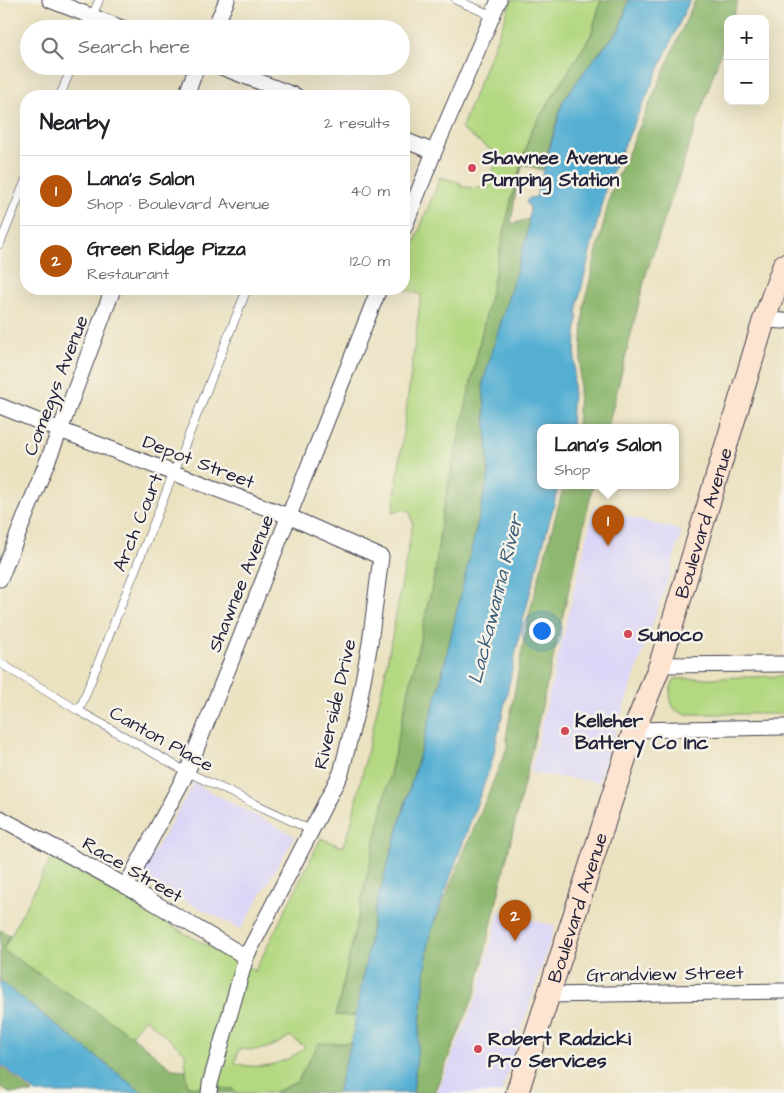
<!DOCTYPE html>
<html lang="en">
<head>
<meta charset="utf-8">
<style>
  body { margin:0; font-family:"Architects Daughter",sans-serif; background:#f6f6f6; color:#202124 }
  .controls { position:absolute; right:15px; top:15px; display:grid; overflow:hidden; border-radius:10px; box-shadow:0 5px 20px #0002 }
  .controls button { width:45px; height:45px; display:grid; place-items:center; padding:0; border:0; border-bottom:1px solid #e0e0e0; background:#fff; color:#202124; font:25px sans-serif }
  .you { position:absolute; left:541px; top:630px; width:18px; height:18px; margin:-12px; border:4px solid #fff; border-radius:50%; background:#1a73e8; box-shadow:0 0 0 8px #1a73e833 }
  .badge { display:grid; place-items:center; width:32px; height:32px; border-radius:50%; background:#b45309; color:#fff; font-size:16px; font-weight:700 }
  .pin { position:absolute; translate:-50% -41px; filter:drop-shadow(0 1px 2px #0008) }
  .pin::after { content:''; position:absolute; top:26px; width:18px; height:15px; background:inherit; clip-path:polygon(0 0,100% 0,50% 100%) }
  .popup { position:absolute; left:537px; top:424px; width:142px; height:65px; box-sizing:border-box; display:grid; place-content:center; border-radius:10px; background:#fff; filter:drop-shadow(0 1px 4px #0005); font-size:16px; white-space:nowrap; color:#757577 }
  .popup b { font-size:19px; color:#202124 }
  .popup::after { content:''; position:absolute; left:50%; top:100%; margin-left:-10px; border:10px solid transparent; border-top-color:#fff }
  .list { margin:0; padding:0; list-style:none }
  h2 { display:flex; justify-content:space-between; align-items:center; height:65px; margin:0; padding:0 20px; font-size:21px }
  h2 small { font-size:16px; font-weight:400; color:#757577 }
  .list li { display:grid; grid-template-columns:32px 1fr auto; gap:15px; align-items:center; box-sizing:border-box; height:70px; padding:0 20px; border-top:1px solid #e0e0e0 }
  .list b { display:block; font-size:19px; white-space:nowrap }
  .list p { margin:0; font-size:16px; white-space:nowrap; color:#757577 }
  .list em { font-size:16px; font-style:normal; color:#757577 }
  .icon { flex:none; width:28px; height:28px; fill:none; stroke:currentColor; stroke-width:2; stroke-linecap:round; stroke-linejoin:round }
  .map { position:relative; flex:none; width:784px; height:1093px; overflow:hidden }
  .search { position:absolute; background:#fff; box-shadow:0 5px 20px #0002; left:20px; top:20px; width:390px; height:55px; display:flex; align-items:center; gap:12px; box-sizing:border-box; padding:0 18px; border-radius:28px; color:#757577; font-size:19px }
  .panel { position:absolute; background:#fff; box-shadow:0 5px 20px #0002; left:20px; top:90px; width:390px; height:205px; border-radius:20px }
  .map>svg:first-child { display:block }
  .built { fill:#dbd6f7 }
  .green { fill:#b3d881; stroke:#6a7d5e; fill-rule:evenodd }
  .forest { fill:#8eb86f; stroke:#586d55 }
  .water { fill:#55afd3; stroke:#3c6887 }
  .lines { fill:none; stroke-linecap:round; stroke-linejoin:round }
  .lane-casing { stroke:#403f4f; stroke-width:9 }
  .street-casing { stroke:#403f4f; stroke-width:17 }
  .secondary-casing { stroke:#403f4f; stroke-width:24 }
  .lane { stroke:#fff; stroke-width:8 }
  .street { stroke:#fff; stroke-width:15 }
  .secondary { stroke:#fde4d1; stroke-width:22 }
  .poi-dot { fill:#d1495b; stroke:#f7f3e8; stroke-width:2 }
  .labels { text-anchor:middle; stroke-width:5; stroke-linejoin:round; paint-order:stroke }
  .poi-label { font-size:19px; font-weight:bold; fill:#22223b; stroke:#f7f3e8; text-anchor:start }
  .street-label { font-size:19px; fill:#22223b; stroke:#f7f3e8 }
  .water-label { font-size:20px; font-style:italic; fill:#365a78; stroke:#f7f3e8 }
</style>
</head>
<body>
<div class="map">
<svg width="784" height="1093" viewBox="0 0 784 1093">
  <rect width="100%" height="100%" fill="#f7f3e8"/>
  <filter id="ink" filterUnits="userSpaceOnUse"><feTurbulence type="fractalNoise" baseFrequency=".02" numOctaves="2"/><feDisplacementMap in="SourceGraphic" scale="10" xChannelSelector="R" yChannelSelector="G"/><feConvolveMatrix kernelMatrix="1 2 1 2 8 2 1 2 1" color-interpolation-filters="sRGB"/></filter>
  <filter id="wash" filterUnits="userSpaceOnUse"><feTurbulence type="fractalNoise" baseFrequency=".0096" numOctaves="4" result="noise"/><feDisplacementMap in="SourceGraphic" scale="20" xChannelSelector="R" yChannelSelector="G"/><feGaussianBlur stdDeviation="1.12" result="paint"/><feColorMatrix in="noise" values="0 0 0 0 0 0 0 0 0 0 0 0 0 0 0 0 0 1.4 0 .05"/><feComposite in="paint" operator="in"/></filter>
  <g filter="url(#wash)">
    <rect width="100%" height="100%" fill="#ebe2c1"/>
    <g class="built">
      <path d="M594,507L682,531L667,582L598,782L530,773Z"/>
      <path d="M194,783L295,836L241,929L139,878Z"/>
      <path d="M499,911L555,926L501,1093H437L479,991Z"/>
    </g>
    <g class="green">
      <path d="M512,0H601L591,35L531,131L512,196L442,514L435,573L336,1015L356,1016L351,1043L319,1044L297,1082L273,1093H237L232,1089L187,1086L185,1053L145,1018L131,1035L3,950L53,855L186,934L255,971L321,838L342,847L350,828L384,679L413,523L410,512L403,509L393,512L421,295L403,289L404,270L440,177L461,183L460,187L488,188L498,155L461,129ZM290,1036L305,1047C286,1064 259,1071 235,1063L239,1049C259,1052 274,1048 290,1036Z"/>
      <path d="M784,676V714H684C682,713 679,712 676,710C668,703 669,686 675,679Z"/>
    </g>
    <g class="forest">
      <path d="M601,0H629L619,29L589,65L563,101L542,170L523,164L517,183L511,224L529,219L527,235L483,382L489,474L439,687L376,905L356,1016L336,1015L435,573L442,514L512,196L531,131L591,35Z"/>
      <path d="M695,0H738L732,19H728V31L646,274L608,427H577L584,305L611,192Z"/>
      <path d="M564,485H593L476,991L434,1093H413L429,937L507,748V732L528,618Z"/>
      <path d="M0,930L10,935L3,950L131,1035L172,1069L186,1070L187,1086L233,1089L237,1093H144L140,1091L0,981Z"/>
      <path d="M319,1043H351L337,1093H273L297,1082Z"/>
      <path d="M0,1066L33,1093H9L0,1086Z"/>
    </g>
    <g class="water">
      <path d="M629,0H690L606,186L578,303L571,427H540V485H559L522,624L492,762L429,937L413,1093H337L351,1043L376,905L439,687L489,474L483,382L527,235L530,208L526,202L529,198L536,197L563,101L589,65L619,30Z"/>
      <path d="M0,981L140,1091L144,1093H36L0,1064Z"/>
    </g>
  </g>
  <g filter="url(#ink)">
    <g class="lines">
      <g class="lane-casing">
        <g id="lane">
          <path d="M456,0L493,16"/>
          <path d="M87,29L99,0"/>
          <path d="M60,96L72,66"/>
          <path d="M0,244L26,179"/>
          <path d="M0,663L79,711L187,772L313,831"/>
          <path d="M79,711L247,289"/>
        </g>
      </g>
      <g class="street-casing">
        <g id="street">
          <path d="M50,0L124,29"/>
          <path d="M214,29L227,0"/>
          <path d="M219,66L296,96"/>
          <path d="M186,96L197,66"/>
          <path d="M404,140L434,152"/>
          <path d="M404,228L434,152L499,0"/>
          <path d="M764,320L784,321"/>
          <path d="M0,406L60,430L288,516L381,557L370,643L359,702L341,773L246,957L210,1084L209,1093"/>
          <path d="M0,579L60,430L113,289"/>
          <path d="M660,665L784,664"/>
          <path d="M634,730L784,727"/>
          <path d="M0,818L126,886L246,957"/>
          <path d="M126,886L187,772L379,289"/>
          <path d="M548,995L784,991"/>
        </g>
      </g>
      <g class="secondary-casing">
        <g id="secondary">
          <path id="s1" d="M517,1093L634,730L660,665L764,320L784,265"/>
        </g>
      </g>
      <use href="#lane" class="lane"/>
      <use href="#street" class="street"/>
      <use href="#secondary" class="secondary"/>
    </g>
  </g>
  <g class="poi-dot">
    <circle cx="472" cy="168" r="5"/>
    <circle cx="628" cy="634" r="5"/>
    <circle cx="565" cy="731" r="5"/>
    <circle cx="478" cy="1049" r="5"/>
  </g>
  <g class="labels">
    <g class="poi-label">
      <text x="482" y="164">Shawnee Avenue<tspan x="482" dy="22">Pumping Station</tspan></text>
      <text x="638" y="641">Sunoco</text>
      <text x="575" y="727">Kelleher<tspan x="575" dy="22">Battery Co Inc</tspan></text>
      <text x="488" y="1045">Robert Radzicki<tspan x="488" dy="22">Pro Services</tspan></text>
    </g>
    <g class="street-label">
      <text transform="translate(55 385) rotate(-69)" y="7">Comegys Avenue</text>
      <text transform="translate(199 461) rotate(21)" y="7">Depot Street</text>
      <text transform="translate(137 522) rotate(-68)" y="7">Arch Court</text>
      <text dy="7" stroke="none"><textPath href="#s1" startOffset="600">Boulevard Avenue</textPath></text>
      <text transform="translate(240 583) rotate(-68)" y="7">Shawnee Avenue</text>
      <text transform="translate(334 704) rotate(-77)" y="7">Riverside Drive</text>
      <text transform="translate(162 738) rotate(29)" y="7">Canton Place</text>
      <text transform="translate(133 869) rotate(30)" y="7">Race Street</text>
      <text dy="7" stroke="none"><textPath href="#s1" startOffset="195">Boulevard Avenue</textPath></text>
      <text transform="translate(665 973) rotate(-1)" y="7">Grandview Street</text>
    </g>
    <g class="water-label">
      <text transform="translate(495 599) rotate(-76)" y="7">Lackawanna River</text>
    </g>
  </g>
</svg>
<div class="controls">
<button>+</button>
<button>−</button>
</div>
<div class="you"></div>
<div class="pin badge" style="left:608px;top:546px">1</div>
<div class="popup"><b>Lana's Salon</b>Shop</div>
<div class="pin badge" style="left:515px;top:941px">2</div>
<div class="search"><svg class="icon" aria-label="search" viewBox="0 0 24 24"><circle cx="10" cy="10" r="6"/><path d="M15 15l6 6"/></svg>Search here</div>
<section class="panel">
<h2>Nearby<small>2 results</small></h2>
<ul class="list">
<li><span class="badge">1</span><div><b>Lana's Salon</b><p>Shop · Boulevard Avenue</p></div><em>40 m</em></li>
<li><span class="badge">2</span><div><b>Green Ridge Pizza</b><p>Restaurant</p></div><em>120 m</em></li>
</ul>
</section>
</div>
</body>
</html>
